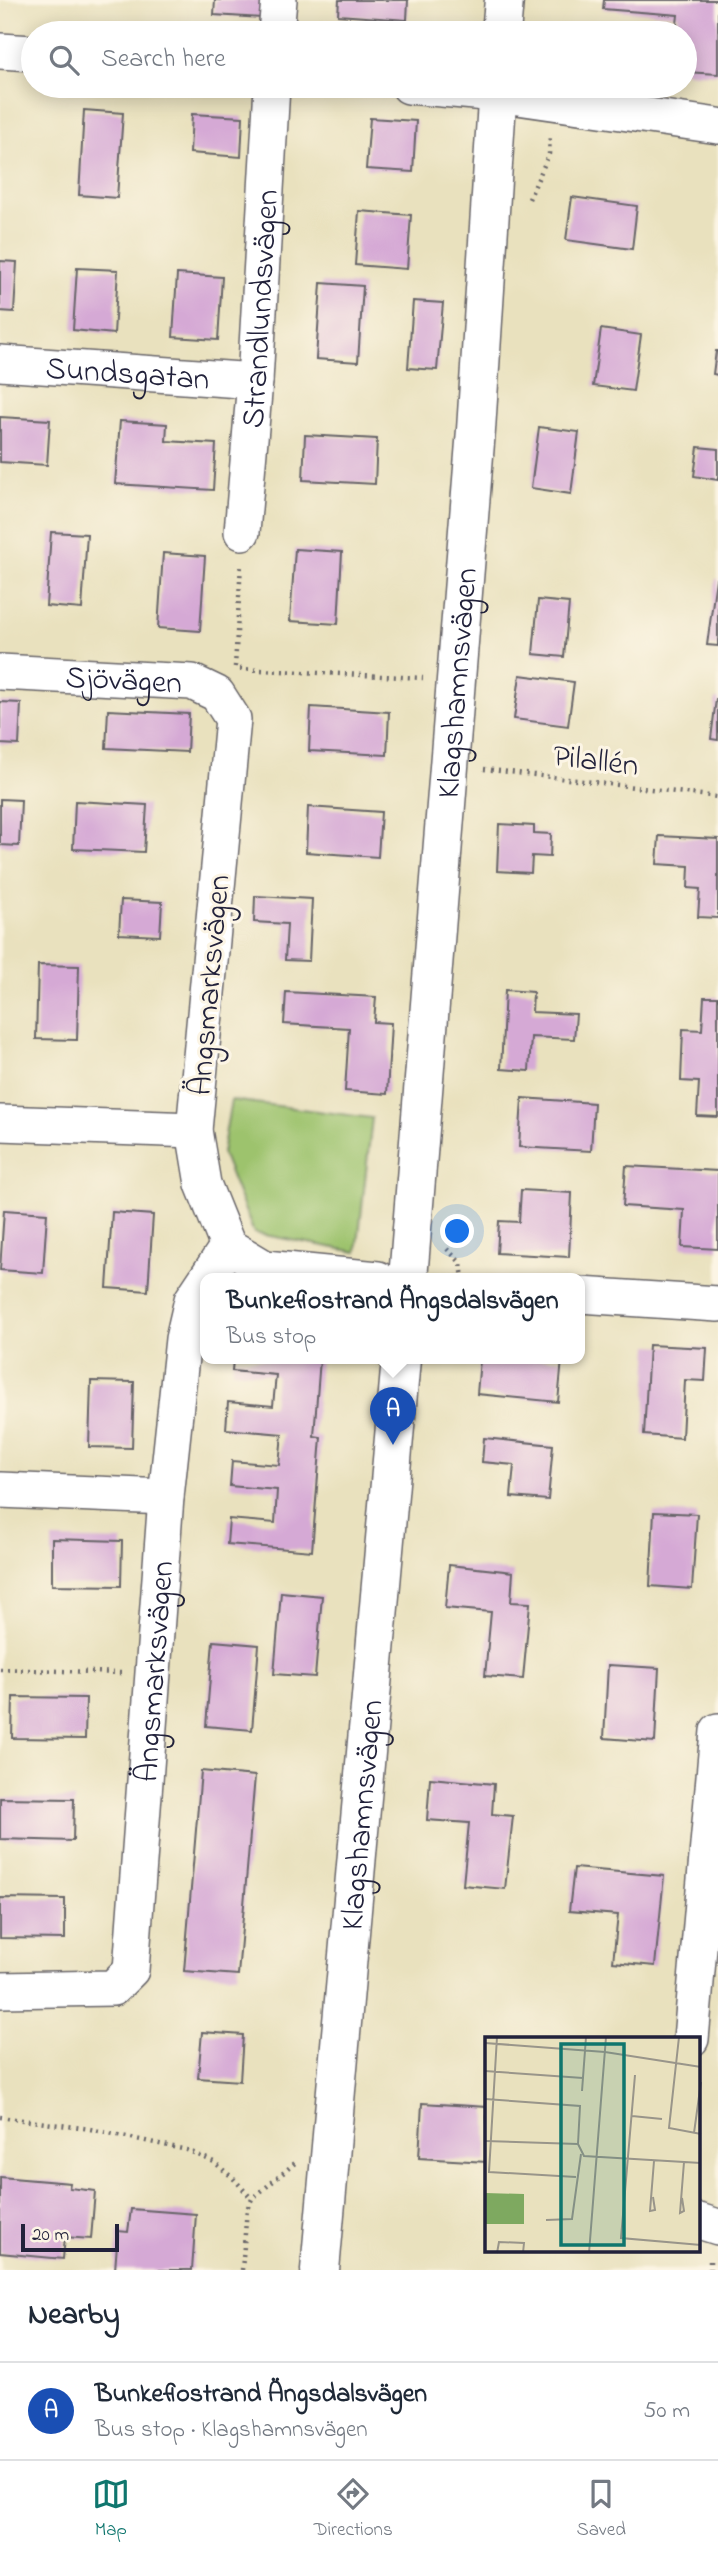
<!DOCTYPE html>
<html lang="en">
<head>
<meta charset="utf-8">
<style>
  body { margin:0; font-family:"Indie Flower",sans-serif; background:#f6f6f7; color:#1f2937 }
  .scale { position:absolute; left:21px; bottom:18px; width:98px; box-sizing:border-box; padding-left:7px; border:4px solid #22223b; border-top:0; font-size:19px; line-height:24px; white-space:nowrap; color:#22223b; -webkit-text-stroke:5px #fcf5e5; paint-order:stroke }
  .you { position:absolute; left:458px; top:1232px; width:24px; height:24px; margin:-18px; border:5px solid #fff; border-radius:50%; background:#1a73e8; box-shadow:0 0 0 10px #1a73e833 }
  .badge { display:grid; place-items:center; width:46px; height:46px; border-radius:50%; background:#0f766e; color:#fff; font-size:23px; font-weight:700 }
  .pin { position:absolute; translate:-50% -58px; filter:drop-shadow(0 2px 4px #0008) }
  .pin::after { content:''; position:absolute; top:37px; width:24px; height:21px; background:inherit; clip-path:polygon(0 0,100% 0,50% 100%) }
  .popup { position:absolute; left:200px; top:1273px; width:385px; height:91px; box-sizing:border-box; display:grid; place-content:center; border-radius:14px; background:#fff; filter:drop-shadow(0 2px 5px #0005); font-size:23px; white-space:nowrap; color:#747a83 }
  .popup b { font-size:26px; color:#1f2937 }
  .popup::after { content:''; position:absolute; left:50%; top:100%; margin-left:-14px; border:14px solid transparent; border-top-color:#fff }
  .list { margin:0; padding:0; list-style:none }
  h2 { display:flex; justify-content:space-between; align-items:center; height:91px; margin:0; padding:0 28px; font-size:30px }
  h2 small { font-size:23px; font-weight:400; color:#747a83 }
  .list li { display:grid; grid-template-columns:46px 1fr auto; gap:21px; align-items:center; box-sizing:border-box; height:98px; padding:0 28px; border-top:2px solid #e0e1e3 }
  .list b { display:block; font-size:26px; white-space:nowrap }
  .list p { margin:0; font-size:23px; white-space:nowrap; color:#747a83 }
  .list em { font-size:23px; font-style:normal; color:#747a83 }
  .icon { flex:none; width:38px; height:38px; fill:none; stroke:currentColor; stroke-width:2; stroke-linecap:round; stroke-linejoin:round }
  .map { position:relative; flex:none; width:718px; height:2270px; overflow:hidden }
  .search { position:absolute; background:#fff; box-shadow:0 4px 18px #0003; left:21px; right:21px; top:21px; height:77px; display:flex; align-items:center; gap:18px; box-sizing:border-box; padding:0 24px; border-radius:38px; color:#747a83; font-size:26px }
  .sheet { height:189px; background:#fff }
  nav { display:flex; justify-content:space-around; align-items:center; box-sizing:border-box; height:98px; border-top:2px solid #e0e1e3; background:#fff; font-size:19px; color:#747a83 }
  nav a { display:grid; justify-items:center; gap:4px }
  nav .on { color:#0f766e }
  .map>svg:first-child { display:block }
  .grass { fill:#9dc36d; stroke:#607254; stroke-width:2 }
  .building { fill:#d5a9d5 }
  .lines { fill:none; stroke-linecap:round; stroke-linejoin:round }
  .street-casing { stroke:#686569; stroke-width:38 }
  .secondary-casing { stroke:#686569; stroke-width:41 }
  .path { stroke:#686569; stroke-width:4.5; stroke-dasharray:2 5; stroke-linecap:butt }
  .street { stroke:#fff; stroke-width:35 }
  .secondary { stroke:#fff; stroke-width:38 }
  .labels { text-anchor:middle; stroke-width:6; stroke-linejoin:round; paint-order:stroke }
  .street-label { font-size:32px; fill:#22223b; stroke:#fcf5e5 }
  .inset-road { fill:none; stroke:#99958a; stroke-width:2 }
  .view { fill:#0f766e; fill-opacity:0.15; stroke:#0f766e; stroke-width:3.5 }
  .inset-edge { fill:none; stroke:#22223b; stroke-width:3.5 }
</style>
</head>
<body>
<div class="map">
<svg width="718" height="2270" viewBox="0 0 718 2270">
  <rect width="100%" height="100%" fill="#fcf5e5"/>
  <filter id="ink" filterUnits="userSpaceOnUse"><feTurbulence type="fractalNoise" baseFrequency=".0143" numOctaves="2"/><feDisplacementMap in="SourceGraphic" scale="14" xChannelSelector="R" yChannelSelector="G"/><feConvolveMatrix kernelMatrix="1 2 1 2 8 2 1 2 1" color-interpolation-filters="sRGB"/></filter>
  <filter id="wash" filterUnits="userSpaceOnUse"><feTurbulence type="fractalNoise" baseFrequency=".00686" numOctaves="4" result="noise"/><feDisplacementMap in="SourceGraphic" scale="28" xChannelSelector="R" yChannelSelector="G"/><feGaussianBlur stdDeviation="1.57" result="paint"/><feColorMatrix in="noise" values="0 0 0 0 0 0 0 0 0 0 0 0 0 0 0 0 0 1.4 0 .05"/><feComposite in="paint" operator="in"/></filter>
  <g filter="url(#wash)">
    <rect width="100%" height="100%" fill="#e9e1be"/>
    <path class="grass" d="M231,1100L372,1118L357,1252L254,1233L222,1153Z"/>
    <g id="blocks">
      <g class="building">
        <path d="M215,0H263L262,18L214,15Z"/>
        <path d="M339,0H408L407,20L338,15Z"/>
        <path d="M604,0H718V74L685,72V33H676L678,15L603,9Z"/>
        <path d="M84,110L123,113L117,198L79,195Z"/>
        <path d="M192,114L243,117L241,157L190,153Z"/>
        <path d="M370,118L416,121L413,172L366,169Z"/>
        <path d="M572,197L637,206L632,249L566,240Z"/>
        <path d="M359,211L411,215L407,269L355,265Z"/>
        <path d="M0,261L17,262L14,312L0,311Z"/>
        <path d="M77,268L118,270L114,334L73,330Z"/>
        <path d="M177,274L222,277L218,340L173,337Z"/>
        <path d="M321,283L363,286L358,362L316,359Z"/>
        <path d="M413,301L443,303L437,370L408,368Z"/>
        <path d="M601,329L641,335L633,391L593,386Z"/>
        <path d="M716,351H718V375L713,374Z"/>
        <path d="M0,417L50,420L47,465L0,462Z"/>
        <path d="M120,421L167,424L166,441L216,444L213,490L115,484Z"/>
        <path d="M539,427L579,432L571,494L531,488Z"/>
        <path d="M305,435L377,439L375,484L303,480Z"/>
        <path d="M698,447L718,449V480L694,476Z"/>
        <path d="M51,532L87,534L82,609L46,606Z"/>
        <path d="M295,549L342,552L338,624L290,621Z"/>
        <path d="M163,553L205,556L200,631L158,628Z"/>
        <path d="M716,579H718V646L707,645Z"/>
        <path d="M538,600L569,603L564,657L533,654Z"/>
        <path d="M520,675L574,682L568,726L514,719Z"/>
        <path d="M716,699H718V740L711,739Z"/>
        <path d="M0,702L21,703L19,745L0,744Z"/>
        <path d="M311,707L389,712L387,755L309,751Z"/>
        <path d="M108,710L189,714L187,752L106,748Z"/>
        <path d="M0,799L21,800L19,846L0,845Z"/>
        <path d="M75,801L147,805L144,852L73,849Z"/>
        <path d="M308,807L381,812L378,857L306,852Z"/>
        <path d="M499,824L534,826V833L551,834L550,857L532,856L531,873L497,871Z"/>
        <path d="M659,836L718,839V918L698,917L700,889L688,888L689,866L657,864Z"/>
        <path d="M255,896L312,899L309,961L285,960L287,924L254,922Z"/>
        <path d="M121,900L162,902L160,936L119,934Z"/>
        <path d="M38,965L79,966L77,1040L36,1039Z"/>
        <path d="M505,990L533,992L532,1012L576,1014L574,1039L531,1037L529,1071L501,1069Z"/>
        <path d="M286,992L376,997L374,1022L391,1023L387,1094L345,1091L349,1028L284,1024Z"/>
        <path d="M704,997H718V1117L697,1116L699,1082L681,1081L683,1029L702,1030Z"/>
        <path d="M522,1098L594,1103L591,1151L519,1147Z"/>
        <path d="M626,1166L718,1171V1249L682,1247L684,1210L623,1206Z"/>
        <path d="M521,1190L572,1193L569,1257L497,1253L499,1221L519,1222Z"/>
        <path d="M4,1210L47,1213L43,1273L0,1270Z"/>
        <path d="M112,1212L153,1215L148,1291L107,1288Z"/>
        <path d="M649,1345L707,1348L705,1381L685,1380L682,1438L644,1435Z"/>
        <path d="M233,1359H320L314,1436L321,1437L312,1551L227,1544L229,1519L275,1523L277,1490L230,1486L232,1461L279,1465L282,1434L226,1429L228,1402L273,1406L276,1375L232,1371Z"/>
        <path d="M480,1359H562L558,1402L477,1394Z"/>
        <path d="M91,1381L134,1382L132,1448L89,1447Z"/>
        <path d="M484,1438L553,1445L548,1500L511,1497L514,1465L482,1462Z"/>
        <path d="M654,1512L697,1514L692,1589L650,1586Z"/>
        <path d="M52,1539L122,1541L121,1586L52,1585Z"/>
        <path d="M449,1565L513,1572L511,1602L530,1603L523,1679L485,1676L491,1612L445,1608Z"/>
        <path d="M281,1592L322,1596L315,1677L274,1674Z"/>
        <path d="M213,1641L259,1645L252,1730L206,1726Z"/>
        <path d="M608,1665L659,1668L655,1742L604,1738Z"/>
        <path d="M13,1697L86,1698L85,1739L12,1738Z"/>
        <path d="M201,1771L255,1776L238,1975L184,1971Z"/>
        <path d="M430,1778L494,1784L492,1814L513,1816L505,1889L463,1885L469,1823L427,1820Z"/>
        <path d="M0,1798L74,1799L73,1841L0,1839Z"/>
        <path d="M574,1868L664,1876L655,1966L613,1962L618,1915L569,1911Z"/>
        <path d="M0,1898L65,1899V1939L0,1938Z"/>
        <path d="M202,2032L243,2035L240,2081L198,2078Z"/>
        <path d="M422,2103L487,2107V2162L419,2158Z"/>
        <path d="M0,2177L70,2183L69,2188L95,2191L91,2239L65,2237L63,2259L0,2253Z"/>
        <path d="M131,2209L196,2214L192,2270H115L118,2231L128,2232Z"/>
      </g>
    </g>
  </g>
  <g filter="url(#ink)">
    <use href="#blocks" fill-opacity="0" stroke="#686569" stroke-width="2"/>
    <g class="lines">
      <g class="street-casing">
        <g id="street">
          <path d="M276,33L279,0"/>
          <path d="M0,51L33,53"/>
          <path d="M409,86L497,94L718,126"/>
          <path id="s1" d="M0,363L255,381"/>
          <path id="s2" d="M242,532L255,381L272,86"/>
          <path id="s3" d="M0,672L192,682L217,694L233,719L194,1130L203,1184L228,1246L265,1268L378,1279"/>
          <path d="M0,1123L194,1130"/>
          <path d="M580,1295L718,1304"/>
          <path d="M0,1490L166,1497"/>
          <path id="s4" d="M0,1990L113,1988L131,1970L166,1497L183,1339L192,1300L228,1246"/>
          <path d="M691,2039L718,1731"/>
          <path d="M699,2221L718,2227"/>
        </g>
      </g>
      <g class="secondary-casing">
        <g id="secondary">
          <path d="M501,33L504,0"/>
          <path id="s5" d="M408,1279L476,430L498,86"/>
          <path id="s6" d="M320,2270L401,1359"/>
        </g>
      </g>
      <g class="path">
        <path d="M529,199L549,154L550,135"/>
        <path d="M235,667L241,564"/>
        <path d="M240,669L423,678"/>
        <path d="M484,769L718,797"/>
        <path d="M447,1249L461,1263L463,1279"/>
        <path d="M0,1669L122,1673"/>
        <path d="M0,2117L90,2129L187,2150L214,2162L233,2178L252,2199"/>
        <path d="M242,2270L247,2209L252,2199L295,2163"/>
        <path d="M710,2270V2257"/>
      </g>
      <use href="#street" class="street"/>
      <use href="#secondary" class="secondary"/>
    </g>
  </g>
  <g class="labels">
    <g class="street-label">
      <text dy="11" stroke="none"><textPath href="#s2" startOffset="224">Strandlundsvägen</textPath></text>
      <text dy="11" stroke="none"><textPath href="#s1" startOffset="128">Sundsgatan</textPath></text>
      <text dy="11" stroke="none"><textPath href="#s3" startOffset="124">Sjövägen</textPath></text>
      <text dy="11" stroke="none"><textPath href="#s5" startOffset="598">Klagshamnsvägen</textPath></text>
      <text transform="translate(596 759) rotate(7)" y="11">Pilallén</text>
      <text transform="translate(208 985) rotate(-85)" y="11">Ängsmarksvägen</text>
      <text dy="11" stroke="none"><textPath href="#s4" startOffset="438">Ängsmarksvägen</textPath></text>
      <text dy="11" stroke="none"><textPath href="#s6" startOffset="457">Klagshamnsvägen</textPath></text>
    </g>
  </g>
  <g transform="translate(485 2037)">
    <rect width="215" height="215" fill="#e9e1be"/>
    <path d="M0,156L39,157V187H0Z" fill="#7ea960"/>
    <path class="inset-road" d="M12,0L4,135L91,140M194,0L184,91L216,97M0,6L120,15L216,30M0,34L98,41M150,38L136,201L216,208M97,54L101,0M0,62L95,69L93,107L99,119L216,126M147,79L177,82M209,96L216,45M0,104L93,107M168,160L170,173L165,174L169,124M197,161L199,174L195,176L199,125M61,183L87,182L96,117M12,216L14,205L39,206L38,216M104,216L121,0"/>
    <path class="view" d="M76,7H139V208H76Z"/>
    <rect width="215" height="215" class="inset-edge"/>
  </g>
</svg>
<div class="scale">20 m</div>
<div class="you"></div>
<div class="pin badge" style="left:393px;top:1445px;background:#1a4fb4">A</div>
<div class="popup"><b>Bunkeflostrand Ängsdalsvägen</b>Bus stop</div>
<div class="search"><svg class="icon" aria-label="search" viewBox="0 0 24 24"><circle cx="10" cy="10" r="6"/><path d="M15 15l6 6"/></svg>Search here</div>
</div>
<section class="sheet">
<h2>Nearby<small></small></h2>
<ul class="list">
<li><span class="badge" style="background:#1a4fb4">A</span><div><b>Bunkeflostrand Ängsdalsvägen</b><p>Bus stop · Klagshamnsvägen</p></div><em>50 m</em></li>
</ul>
</section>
<nav>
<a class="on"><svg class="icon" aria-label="map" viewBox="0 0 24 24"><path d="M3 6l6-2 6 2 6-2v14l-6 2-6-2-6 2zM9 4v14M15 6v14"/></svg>Map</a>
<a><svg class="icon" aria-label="directions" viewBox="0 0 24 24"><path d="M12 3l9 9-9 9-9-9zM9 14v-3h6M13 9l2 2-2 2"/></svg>Directions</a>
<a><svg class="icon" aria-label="saved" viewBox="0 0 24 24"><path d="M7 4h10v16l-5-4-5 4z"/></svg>Saved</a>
</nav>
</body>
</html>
